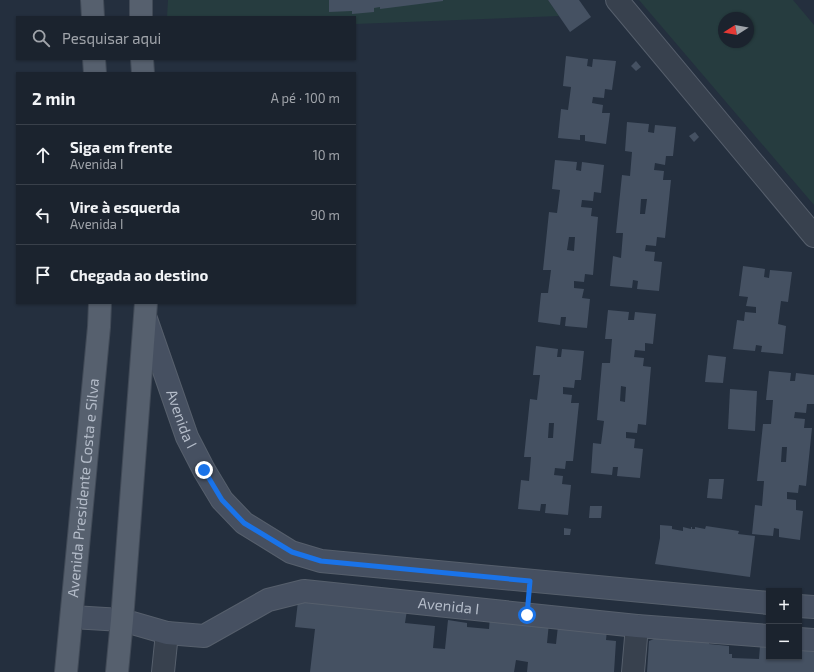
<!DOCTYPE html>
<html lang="pt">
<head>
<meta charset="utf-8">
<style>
  body { margin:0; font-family:"Exo 2",sans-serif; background:#282f3a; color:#f1f3f6 }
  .controls { position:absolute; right:12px; bottom:12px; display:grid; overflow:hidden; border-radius:0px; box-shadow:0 1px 3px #0004 }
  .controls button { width:36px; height:36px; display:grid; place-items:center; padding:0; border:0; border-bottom:1px solid #39404a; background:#1b232e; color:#f1f3f6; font:20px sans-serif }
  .compass { position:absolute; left:718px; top:12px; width:36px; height:36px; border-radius:50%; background:#1b232e; box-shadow:0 1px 3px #0004; rotate:259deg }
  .stop { position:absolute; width:12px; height:12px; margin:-9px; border:3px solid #1a73e8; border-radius:50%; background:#fff }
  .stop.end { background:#1a73e8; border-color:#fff; box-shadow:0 1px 4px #0008 }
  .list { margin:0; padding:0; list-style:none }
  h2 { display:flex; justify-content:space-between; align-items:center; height:52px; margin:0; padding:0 16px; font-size:17px }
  h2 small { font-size:13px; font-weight:400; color:#a0a4aa }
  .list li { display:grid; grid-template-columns:26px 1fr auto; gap:12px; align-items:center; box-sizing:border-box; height:60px; padding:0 16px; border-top:1px solid #39404a }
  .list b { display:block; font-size:15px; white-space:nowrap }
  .list p { margin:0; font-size:13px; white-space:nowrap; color:#a0a4aa }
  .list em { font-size:13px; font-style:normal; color:#a0a4aa }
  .icon { flex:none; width:22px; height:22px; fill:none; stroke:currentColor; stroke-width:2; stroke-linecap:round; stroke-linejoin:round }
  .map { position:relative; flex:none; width:814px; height:672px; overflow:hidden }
  .search { position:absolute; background:#1b232e; box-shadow:0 1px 3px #0004; left:16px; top:16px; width:340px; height:44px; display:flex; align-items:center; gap:10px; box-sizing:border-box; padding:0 14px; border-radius:0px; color:#a0a4aa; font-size:15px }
  .panel { position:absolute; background:#1b232e; box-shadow:0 1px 3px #0004; left:16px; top:72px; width:340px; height:232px; border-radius:0px }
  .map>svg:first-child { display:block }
  .green { fill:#263c3f; fill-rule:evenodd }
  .building { fill:#455162; fill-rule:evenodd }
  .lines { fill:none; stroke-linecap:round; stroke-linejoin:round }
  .street-casing { stroke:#565f6c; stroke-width:24 }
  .secondary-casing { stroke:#565f6c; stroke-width:24 }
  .primary-casing { stroke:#414a57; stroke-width:24 }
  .street { stroke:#38414e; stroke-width:22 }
  .secondary { stroke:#465061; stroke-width:22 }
  .primary { stroke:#56606e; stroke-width:22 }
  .route { stroke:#1a73e8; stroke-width:5 }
  .labels { text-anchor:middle; stroke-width:3.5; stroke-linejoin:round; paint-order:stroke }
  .street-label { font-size:15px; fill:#b4bcc9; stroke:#1d2633 }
</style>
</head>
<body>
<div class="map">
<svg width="814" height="672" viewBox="0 0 814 672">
  <rect width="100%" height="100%" fill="#242f3e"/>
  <g class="green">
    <path d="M168,0H548L559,16L355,24V17H167Z"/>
    <path d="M639,0H793L814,25V205ZM724,18H748V42H724Z"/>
  </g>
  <g class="building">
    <path d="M329,0H443V1L380,9V7L374,8V12L352,14V11L329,12Z"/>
    <path d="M548,0H579L591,17L570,32Z"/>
    <path d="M566,56L588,59L587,66L592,67L593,59L616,61L612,90L605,89L604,98L593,97L592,103L603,105L602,113H610L606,144L585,141V135H580V140L558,138L561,109L568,110L571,87L563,86Z"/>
    <path d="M636,61L641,67L636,71L631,66Z"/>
    <path d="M627,122L649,124L648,132L654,133L655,125L676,127L673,156H666L665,165L655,163L654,170L664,171L663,180H671L665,238L657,237L656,246L646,245L645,251L655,252L654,261L662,262L659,291L637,289L638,281L633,280L632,288L610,286L613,256L621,258L623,233H616L622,175L630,176L632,152L625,151ZM641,199H647L645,214H640Z"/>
    <path d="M695,132L699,137L694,142L689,136Z"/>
    <path d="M555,160L577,162L576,170L581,171L582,162L604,165L601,193L594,192L593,201L582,200L581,207L592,208L591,216L598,217L593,275L585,274L584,282L574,281V288L584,289L582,298L590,299L587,328L565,326L566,317H561L560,325L538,322L541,293H548L551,270H543L549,212L557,213L560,190L552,189ZM569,237H575L574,251L567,250Z"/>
    <path d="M743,266L765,269L764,277L769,278L770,270L792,272L788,302L781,301L778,324L786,326L783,354L761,352L762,346L756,345L755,351L733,349L737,320L744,321L745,312L756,313V307L746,306L748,297L739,296Z"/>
    <path d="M608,310L629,312L628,320H634L635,312L656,314L653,344L645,343V351L635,350L634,357L644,358L643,366L651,367L646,425L638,424L637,433L626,432V438L635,439L634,448L643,449L640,478L617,476L618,467H613L612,475L591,473L593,443L601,444L604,421L597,420L602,363H610L612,339H605ZM621,386L626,387L625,402L620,401Z"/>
    <path d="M536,346L558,349L557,357H561L562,349L584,351L581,380H575L574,388L563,387V394L572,395L571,403H579L573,461H566L565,469L555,468L554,475L563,476L562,484L571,485L568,515L545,513L546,504H541L540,511L518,509L521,480L529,481L531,457H524L530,399L537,400L540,375H533ZM549,423H554L553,438H548Z"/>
    <path d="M708,355L726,357L723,383L705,382Z"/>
    <path d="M769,371L791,373L790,381H795L796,373L814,375V404H807L806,413L795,412L794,418L805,419L804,428H812L806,486L799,485L798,493L787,492V499L796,500V510L803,511L800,540L779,537V529L774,528L773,536L752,534L755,505L762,506L764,481H757L763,424H771L773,400H766ZM782,447H787L786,462H781Z"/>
    <path d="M730,389L757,391L755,431L728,429Z"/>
    <path d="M709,479H724L722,499L707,498Z"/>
    <path d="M590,506H602L601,518H589Z"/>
    <path d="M660,525L672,526V529L683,531V527L691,529V527H692V529H695V527L705,529L706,526L739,531L738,534L755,536L750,577L655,564L660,538Z"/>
    <path d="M564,528L571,529L570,535H564Z"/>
    <path d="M298,601L407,610L405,623L435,626L433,648L445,649L448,620L467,623V627L489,629L490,616L549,623L547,643L556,644L558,626L607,630L606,640L616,641L614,672H527L528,662L516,660L514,672H310L315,629L295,627Z"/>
    <path d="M661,636L709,640V644L729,646V654H732V658L759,659L760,646L769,647V657H799V650L814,651V672H647L649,641Z"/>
  </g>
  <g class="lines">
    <g class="street-casing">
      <g id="street">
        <path d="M617,0L814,236"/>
        <path d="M163,672L167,633"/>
        <path d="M633,672L637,626"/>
      </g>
    </g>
    <g class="secondary-casing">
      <g id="secondary">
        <path id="s1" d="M146,319L187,437L204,470L222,500L244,523L291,552L321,561L769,603"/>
        <path d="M799,606L814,607"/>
        <path id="s2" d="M72,617L122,620L167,633L204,636L268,600L304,591L637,626L769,636"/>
        <path d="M799,639L814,640"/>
      </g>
    </g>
    <g class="primary-casing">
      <g id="primary">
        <path d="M92,0L93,17"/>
        <path d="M141,0V17"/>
        <path d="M94,59L95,73"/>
        <path d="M142,59L143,73"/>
        <path id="s3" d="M66,672L99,327L100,303"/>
        <path d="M117,672L122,620L146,303"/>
      </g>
    </g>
    <use href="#street" class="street"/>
    <use href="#secondary" class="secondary"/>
    <use href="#primary" class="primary"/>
  </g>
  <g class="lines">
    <path class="route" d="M204,470L222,500L244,523L292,552L321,561L530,581L527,615"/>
  </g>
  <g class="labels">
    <g class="street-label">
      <text dy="5" stroke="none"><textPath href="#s1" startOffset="106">Avenida I</textPath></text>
      <text dy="5" stroke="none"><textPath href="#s3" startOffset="185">Avenida Presidente Costa e Silva</textPath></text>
      <text dy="5" stroke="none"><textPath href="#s2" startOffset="390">Avenida I</textPath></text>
    </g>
  </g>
</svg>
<div class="controls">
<button>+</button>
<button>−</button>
</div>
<svg class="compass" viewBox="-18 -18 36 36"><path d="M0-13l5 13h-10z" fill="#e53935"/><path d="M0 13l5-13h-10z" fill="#a0a4aa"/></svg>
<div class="stop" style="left:527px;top:615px"></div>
<div class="stop end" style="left:204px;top:470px"></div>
<div class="search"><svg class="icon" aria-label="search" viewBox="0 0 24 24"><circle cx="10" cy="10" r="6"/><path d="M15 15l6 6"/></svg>Pesquisar aqui</div>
<section class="panel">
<h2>2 min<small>A pé · 100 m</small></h2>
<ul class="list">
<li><svg class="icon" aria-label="ahead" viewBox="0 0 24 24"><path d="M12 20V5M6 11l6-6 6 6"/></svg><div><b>Siga em frente</b><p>Avenida I</p></div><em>10 m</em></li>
<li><svg class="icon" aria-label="left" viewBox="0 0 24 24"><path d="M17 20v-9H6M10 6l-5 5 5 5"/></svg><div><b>Vire à esquerda</b><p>Avenida I</p></div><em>90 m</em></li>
<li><svg class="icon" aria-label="arrive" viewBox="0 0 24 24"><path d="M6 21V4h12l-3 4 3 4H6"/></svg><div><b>Chegada ao destino</b></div></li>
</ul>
</section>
</div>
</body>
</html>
